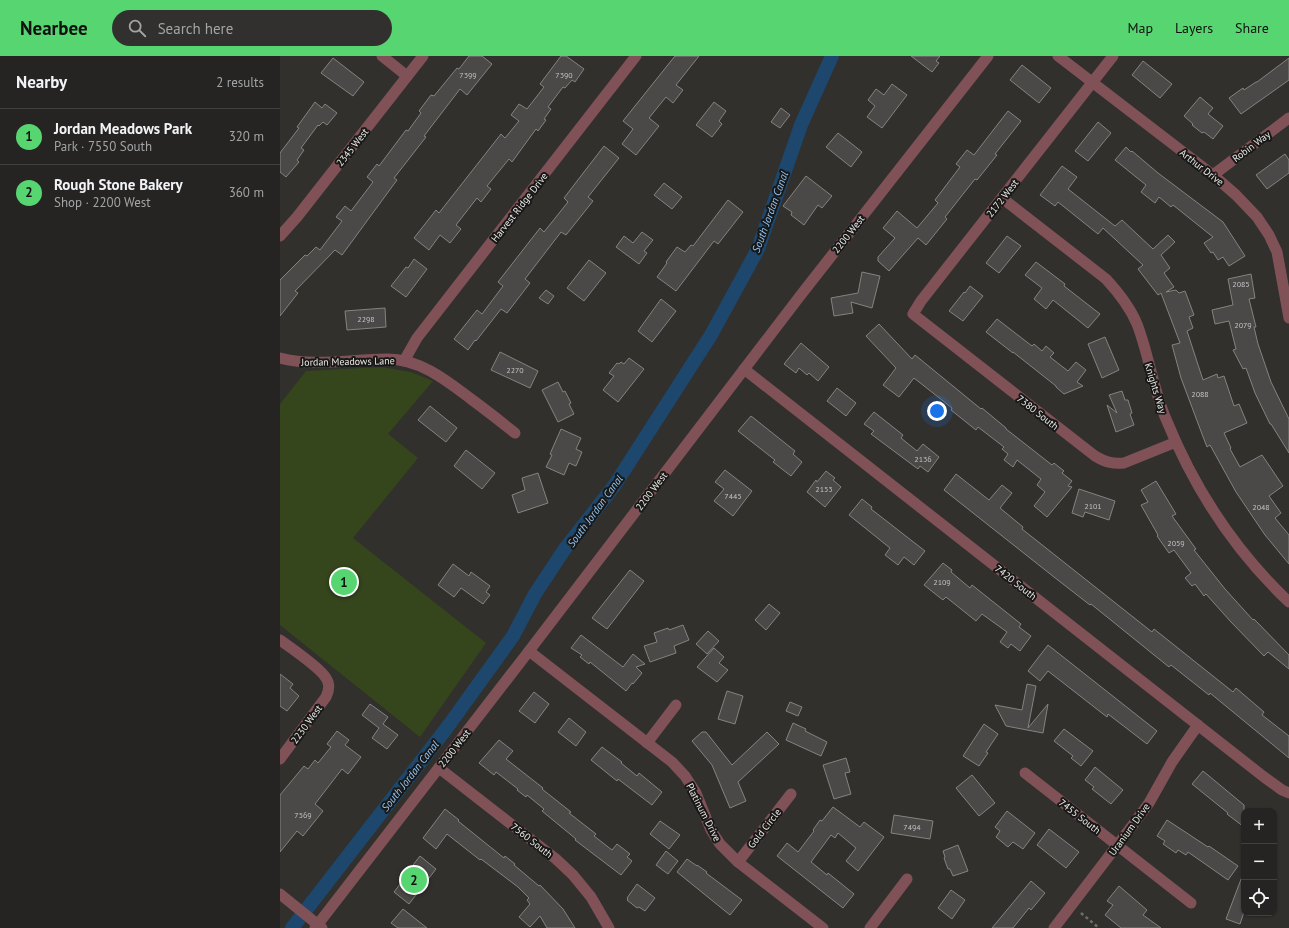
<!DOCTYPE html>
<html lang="en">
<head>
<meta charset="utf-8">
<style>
  body { margin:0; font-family:"PT Sans",sans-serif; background:#31302f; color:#f1f3f6 }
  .controls { position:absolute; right:12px; bottom:12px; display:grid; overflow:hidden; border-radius:8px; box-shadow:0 1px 3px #0004 }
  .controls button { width:36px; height:36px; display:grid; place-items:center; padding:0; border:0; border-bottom:1px solid #424140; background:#252422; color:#f1f3f6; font:20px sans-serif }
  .you { position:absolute; left:657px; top:355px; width:14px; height:14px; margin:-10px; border:3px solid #fff; border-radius:50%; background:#1a73e8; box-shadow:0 0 0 6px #1a73e833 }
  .badge { display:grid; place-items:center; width:26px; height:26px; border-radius:50%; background:#57d570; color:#111; font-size:13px; font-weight:700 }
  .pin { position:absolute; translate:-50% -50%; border:2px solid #fff; box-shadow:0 1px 4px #0006 }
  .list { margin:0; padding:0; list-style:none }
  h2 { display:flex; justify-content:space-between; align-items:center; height:52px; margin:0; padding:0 16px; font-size:17px }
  h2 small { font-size:13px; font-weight:400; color:#a3a4a5 }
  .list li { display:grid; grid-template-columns:26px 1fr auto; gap:12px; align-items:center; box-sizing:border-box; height:56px; padding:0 16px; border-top:1px solid #424140 }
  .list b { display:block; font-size:15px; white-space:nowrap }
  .list p { margin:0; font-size:13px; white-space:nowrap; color:#a3a4a5 }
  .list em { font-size:13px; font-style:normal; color:#a3a4a5 }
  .icon { flex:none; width:22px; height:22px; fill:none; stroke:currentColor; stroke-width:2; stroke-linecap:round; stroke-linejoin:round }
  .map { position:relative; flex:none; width:1009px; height:872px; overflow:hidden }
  header { display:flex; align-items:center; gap:24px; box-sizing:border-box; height:56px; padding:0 20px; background:#57d570; color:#111 }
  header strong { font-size:19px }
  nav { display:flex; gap:22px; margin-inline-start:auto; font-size:14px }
  .search { width:280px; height:36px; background:#31302f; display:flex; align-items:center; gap:10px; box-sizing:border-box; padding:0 14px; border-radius:22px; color:#a3a4a5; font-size:15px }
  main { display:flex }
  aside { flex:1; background:#252422 }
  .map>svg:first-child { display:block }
  .green { fill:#35451c }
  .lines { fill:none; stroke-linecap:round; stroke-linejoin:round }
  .canal { stroke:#1d476d; stroke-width:14 }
  .building { fill:#4b4947; stroke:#858380 }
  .path { stroke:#6f6e6c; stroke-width:2.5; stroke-dasharray:3 3; stroke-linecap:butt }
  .minor { stroke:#805258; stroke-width:11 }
  .tertiary { stroke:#805258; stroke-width:11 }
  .labels { text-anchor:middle; stroke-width:4; stroke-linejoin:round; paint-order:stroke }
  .number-label { font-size:8px; fill:#c2c1c0 }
  .street-label { font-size:10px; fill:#eae9e8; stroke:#181817 }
  .water-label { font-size:11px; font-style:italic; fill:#94c5f7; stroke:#181817 }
</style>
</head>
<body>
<header>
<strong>Nearbee</strong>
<div class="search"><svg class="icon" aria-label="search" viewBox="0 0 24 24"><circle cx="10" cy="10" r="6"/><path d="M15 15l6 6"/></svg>Search here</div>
<nav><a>Map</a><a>Layers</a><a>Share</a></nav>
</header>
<main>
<aside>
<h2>Nearby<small>2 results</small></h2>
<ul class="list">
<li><span class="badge">1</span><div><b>Jordan Meadows Park</b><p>Park · 7550 South</p></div><em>320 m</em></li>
<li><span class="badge">2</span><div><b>Rough Stone Bakery</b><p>Shop · 2200 West</p></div><em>360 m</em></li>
</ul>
</aside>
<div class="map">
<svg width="1009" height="872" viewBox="0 0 1009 872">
  <rect width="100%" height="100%" fill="#31302d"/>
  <path class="green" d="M101,311L131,316L153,325L108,378L138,402L73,482L206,587L140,681L0,569V348L26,315Z"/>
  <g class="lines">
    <path class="canal" d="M12,872L166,673L233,580L255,538L284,494L334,430L431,279L478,193L521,69L552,0"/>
  </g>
  <g class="building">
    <path d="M189,0H202L212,8L187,39L180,33L144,80L146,81L114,122L117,124L62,199L55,194L15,235L18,237L0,260V224L25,199L27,200L36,191L40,194L62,165L56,161L65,150L71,155L93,126L87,121L97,108L99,110L126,74L128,75L141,57L139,55L151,39L154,40L177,12L179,13Z"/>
    <path d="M281,0H286L304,13L295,26L292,24L285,32L283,31L268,51L271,53L264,63L266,64L258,75L256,73L232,106L229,103L207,130L211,133L201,146L197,142L176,169L181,173L170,187L160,179L149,194L134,182L156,154L159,157L221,78L225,82L239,65L231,59L239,48L247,53L264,31L260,28Z"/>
    <path d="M395,0H419L396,29L403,34L393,47L386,41L369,62L379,70L356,99L342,88L353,73L343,65Z"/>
    <path d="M631,0H660L656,5L659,7L652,16Z"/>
    <path d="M53,2L84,26L73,40L41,17Z"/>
    <path d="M1009,2V24L961,58L949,42L963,32L964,34L976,26H977Z"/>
    <path d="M863,5L892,28L880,42L852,19Z"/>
    <path d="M742,9L771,32L759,47L730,24Z"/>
    <path d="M612,28L627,39L602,72L587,61L595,50L588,44L596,33L604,39Z"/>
    <path d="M920,41L933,52L928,58L943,70L933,83L924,76L922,77L912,69L913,68L904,60Z"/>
    <path d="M35,46L42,52L45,48L57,57L47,69L43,66L39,70L38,69L21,92L24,94L17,104L19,106L6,121L0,116V97L19,72L17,71Z"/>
    <path d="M434,46L446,55L439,65L442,68L432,81L416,69Z"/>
    <path d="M501,52L510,59L500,72L491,66Z"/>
    <path d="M728,55L741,65L715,98L717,99L697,124L695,123L665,161L667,163L646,189L638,182L609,215L598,205V201L615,182L603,172L617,155L637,172L658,147L655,144L680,111L676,108L687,94L694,99Z"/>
    <path d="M818,66L831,77L808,105L795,95Z"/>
    <path d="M558,77L582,96L571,111L546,91Z"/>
    <path d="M324,90L339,102L308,141L313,145L286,179L281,176L245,223L250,227L227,257L221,253L196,285L195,284L188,294L174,283L197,254L202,258L223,230L218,226L260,172L264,176L288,146L284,142Z"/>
    <path d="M846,91L851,96L852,95L878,117L943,166L965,200L949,210L943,201L938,204L933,196L931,197L924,187L933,181L893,149L891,151L879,141L875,147L861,136L866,129L835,104Z"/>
    <path d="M1005,98L1009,104V117L987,133L976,119Z"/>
    <path d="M782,110L797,121L788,133L835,170L842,164L873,193L888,179L895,186L881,199L890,212L884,217L894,231L886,236L896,234L899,237L905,235L914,259L909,261L913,272L907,275L923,324L937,318L938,322L944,320L954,350L959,348L967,367L944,377L951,392L950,393L960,411L982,399L1003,430L989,440L1001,457L995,462L1009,479V508L985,479L956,436L930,389L927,391L922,378L901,322L892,289L900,287L881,237L878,239L858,213L863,209L823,172L818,178L778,146L775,150L760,139Z"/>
    <path d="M526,120L552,140L542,152L538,149L524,169L511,159L512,156L503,150Z"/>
    <path d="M384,127L402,141L392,153L374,139Z"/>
    <path d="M448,144L463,156L438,188L434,185L396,235L377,221L387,207L386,206L397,191L405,196L411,189L413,190Z"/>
    <path d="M362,176L373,184L364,195L367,197L359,208L336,191L344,180L353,187Z"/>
    <path d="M727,180L741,190L719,217L706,207Z"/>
    <path d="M134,203L147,213L126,241L111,230L126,211L128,212Z"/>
    <path d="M309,204L326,217L304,245L287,232Z"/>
    <path d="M756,206L785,228L784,230L820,258L808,272L773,244L766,253L754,243L762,232L745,219Z"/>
    <path d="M582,216L600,220L592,252L571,246L573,257L554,260L551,242L578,237Z"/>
    <path d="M971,218L975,242L969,243L976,271H974L978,288L991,326L1009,363V397L991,368H990L975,337L966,312L963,313L953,294L956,293L949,265L935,268L932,254L953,249L948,223Z"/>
    <path d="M690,230L703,240L683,265L669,255L684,236L685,237Z"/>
    <path d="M266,234L274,240L268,248L259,242Z"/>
    <path d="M381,243L396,255L372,286L358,275Z"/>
    <path d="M105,252L106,271L67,274L65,255Z"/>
    <path d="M717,263L752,290L754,288L762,295L766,290L774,297L770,301L788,315L796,306L806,314L797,326L803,330L784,338L776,331V330L733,296V297L706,276Z"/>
    <path d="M599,268L632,303L635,299L701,353L702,352L726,372V373L772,409L774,407L784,415L782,417L792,425L788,430L792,431L767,461L754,450L765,436L757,429L761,423L737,404L733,411L724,404L728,398L722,393L724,391L698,371L696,374L671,354L672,352L634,322L619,341L603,329L616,312L586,280Z"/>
    <path d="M825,281L839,314L822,322L808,288Z"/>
    <path d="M521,287L549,311L538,325L529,317L527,319L519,312L516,317L504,308Z"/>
    <path d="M220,296L258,315L250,332L211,314Z"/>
    <path d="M349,302L364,313L338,346L323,334L334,320L329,317L337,307L339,308L341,306L344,308Z"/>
    <path d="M278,326L283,336L285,335L291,347L289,348L294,358L278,366L262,334Z"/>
    <path d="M557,332L576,347L566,360L547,345Z"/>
    <path d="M842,335L845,344H848L852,357L850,358L854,369L836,376L827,349L837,357L829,339Z"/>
    <path d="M150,350L177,372L166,386L138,364Z"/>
    <path d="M594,356L623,379L621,382L637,395L643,388L659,401L648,416L640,410L638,413L591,378L594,375L584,368Z"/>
    <path d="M471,360L515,395L513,398L522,406L511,420L493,406L495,404L458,375Z"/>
    <path d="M281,373L301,382L296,393L302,396L296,410L289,407L284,419L266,411L272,399L270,398Z"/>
    <path d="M186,394L215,417L202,433L174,410Z"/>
    <path d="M445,414L472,435L453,460L434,445L444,433L435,426Z"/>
    <path d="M546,415L555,422L553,424L561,431L545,451L527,436L536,424L537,426Z"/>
    <path d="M258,417L268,447L238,457L232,439L245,434L242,422Z"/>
    <path d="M676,418L709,444L722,429L732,437L720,452L743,471L742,473L872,576L874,573L953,636L956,632L984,656L982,659L1009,680V702L930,637L929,639L891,609L889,611L811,548L810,549L774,521L664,434Z"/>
    <path d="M876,425L896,458L892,460L916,493L914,494L945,533L973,564L974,563L1009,599V613L988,596L984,600L951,566L926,538L924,540L915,528L912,530L905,522L911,517L894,494L889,497L877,480L878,479L861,449L868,446L861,434Z"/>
    <path d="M799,433L835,445L829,464L805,456L803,461L792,457Z"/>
    <path d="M582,443L592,451L591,453L645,495L634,509L624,501L618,509L605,499L610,492L569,459Z"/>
    <path d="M663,507L672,514L671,516L690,532L692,529L741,568L739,571L751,580L740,595L731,588L728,592L720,586L727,576L702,558L696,565L666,541L663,544L644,529Z"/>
    <path d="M173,508L189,520L191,516L210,530L206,536L210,539L203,548L181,532L174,541L158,529Z"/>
    <path d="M350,514L364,525L327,573L312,562Z"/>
    <path d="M489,548L500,557L486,574L475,564Z"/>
    <path d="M403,569L409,584L394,590L396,597L370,606L364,590L377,586L374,577L388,572L389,574Z"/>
    <path d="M428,575L439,585L427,598L416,588Z"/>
    <path d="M301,579L343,611L353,598L365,608L356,611L362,617L353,628L352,627L346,635L310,606L309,608L300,601L302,599L291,592Z"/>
    <path d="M768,589L877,675L867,688L828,658L827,661L768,615L760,625L748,615Z"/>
    <path d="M434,592L444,601L439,607L448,614L437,626L417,611Z"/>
    <path d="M0,618L13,628L10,632L19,640L7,655L0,650Z"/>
    <path d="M747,628L756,630L748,672L768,648L763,677L726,670L715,649L742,654Z"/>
    <path d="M447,635L463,640L455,668L438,663Z"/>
    <path d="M254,636L269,648L255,667L239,655Z"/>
    <path d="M510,646L522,651L518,660L506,655Z"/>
    <path d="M90,648L108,661L103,668L118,679L107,693L92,682L99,672L82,659Z"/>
    <path d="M289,662L306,676L296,690L278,676Z"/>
    <path d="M513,667L526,673L525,675L547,686L541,700L506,684Z"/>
    <path d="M704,668L718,678L706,696L708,697L699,710L683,700Z"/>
    <path d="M784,673L813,695L801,710L791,702L793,700L774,685Z"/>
    <path d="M57,675L69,684L65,689L81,701L68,718L62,713L35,748L43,755L23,780L17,775L0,796V739L24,710L28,713L35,704L38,707L51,691L47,688Z"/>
    <path d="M422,676H426L452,709L487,676L499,688L458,726L466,745L450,752L432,709L412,685Z"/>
    <path d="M219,684L233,695L226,703L263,732L262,733L291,756L289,757L316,778L314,780L332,794L337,788L350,798L347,801L352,805L341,819L295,784L296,783L262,755L264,753L247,739L246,741L237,734L238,733L216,716L214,719L199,707Z"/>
    <path d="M322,691L342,706L341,707L357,720L359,717L382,736L372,749L338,723L337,725L311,704Z"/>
    <path d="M566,702L570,716L565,717L571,738L554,743L543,709Z"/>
    <path d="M815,711L843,734L831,748L812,733L814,731L805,724Z"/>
    <path d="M923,715L964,749V771L947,758L948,757L912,728Z"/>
    <path d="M692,719L715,747L699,760L676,732Z"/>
    <path d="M553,751L580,771L584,766L604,781L578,815L566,805L576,792L558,777L555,782L551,779L531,806L547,819L548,817L574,838L563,852L497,800L507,787L518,796L534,775L533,774L540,764L542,765Z"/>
    <path d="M165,753L179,764L178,765L224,802L225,800L235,808L234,809L259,830L260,829L283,853L295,872H267L260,860L250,871L239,861L250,848L247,844L249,842L238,831L201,803L200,804L167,778L156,793L143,782Z"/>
    <path d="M727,755L755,777L743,793L733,786L728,791L716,781L720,775L715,771Z"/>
    <path d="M614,759L653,765L650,783L611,777Z"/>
    <path d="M887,764L928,791L929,790L958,810L948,824L908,796L906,799L898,794L896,797L883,788L885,785L877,780Z"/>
    <path d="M380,765L400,779L389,793L370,778Z"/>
    <path d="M769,773L799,796L786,812L757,789Z"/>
    <path d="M678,789L688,815L673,820L670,813H668L664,802L665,801L663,795Z"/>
    <path d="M386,795L398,805L388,818L376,809Z"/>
    <path d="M140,800L156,813L129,848L114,836L124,823L123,822Z"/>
    <path d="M407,803L417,810V809L427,816L426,817L462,844L450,859L397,816Z"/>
    <path d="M963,818L964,819V856L960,868L946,863Z"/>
    <path d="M751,825L765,837L751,854L749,852L733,872H712Z"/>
    <path d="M357,828L375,842L365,855L359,851L357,852L347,844L348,843L347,842Z"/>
    <path d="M839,830L867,854L863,859L881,872H841L825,859L833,849L827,845Z"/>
    <path d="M671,834L685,844L672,863L658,852Z"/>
    <path d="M123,853L147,872H118L111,867Z"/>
  </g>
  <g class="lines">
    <path class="path" d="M801,857L819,872"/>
    <g class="minor">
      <path d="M102,0L127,20"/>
      <path d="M778,0L933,119L956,139L977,161L989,179L997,196L1009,262"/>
      <path d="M833,0L641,245L633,258L815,400C825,406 832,408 844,407L896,386"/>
      <path d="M933,119L1009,62"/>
      <path d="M722,142L826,223C838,236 850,251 857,268C869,299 873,333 886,363C914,432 955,495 1009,546"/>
      <path d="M0,180L17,161L143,0"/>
      <path d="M0,302C35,311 71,303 107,303C140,303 166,324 191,343C206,354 220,365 235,377"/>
      <path d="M124,305L137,282L356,0"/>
      <path d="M464,313L984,721L1002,734L1009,737"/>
      <path d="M0,584C10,591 41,613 46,622C50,628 49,635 46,641L0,703"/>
      <path d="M249,595L392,706L405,720L416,737L431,774L440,788L458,806L543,872"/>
      <path d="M367,687L396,649"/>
      <path d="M159,712L276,803L293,819L311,841L329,872"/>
      <path d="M745,717L911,847"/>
      <path d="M458,806L511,738"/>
      <path d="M0,838L42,872"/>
      <path d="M590,872L627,823"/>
      <path d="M774,872L855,766L869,747L892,706L918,669"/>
    </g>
    <path class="tertiary" d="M35,872L249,595L520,240L708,0"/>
  </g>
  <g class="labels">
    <g class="number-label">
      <text x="188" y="22">7399</text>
      <text x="284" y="22">7390</text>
      <text x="961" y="231">2085</text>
      <text x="86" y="266">2298</text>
      <text x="963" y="272">2079</text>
      <text x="235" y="317">2270</text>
      <text x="920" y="341">2088</text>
      <text x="643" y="406">2136</text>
      <text x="544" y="436">2153</text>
      <text x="453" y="443">7445</text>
      <text x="813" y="453">2101</text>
      <text x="981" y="454">2048</text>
      <text x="896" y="490">2059</text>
      <text x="662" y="529">2109</text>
      <text x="23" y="762">7569</text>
      <text x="632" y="774">7494</text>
    </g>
    <g class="street-label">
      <text transform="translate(971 90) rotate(-37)" y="4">Robin Way</text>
      <text transform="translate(72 91) rotate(-52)" y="4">2345 West</text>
      <text transform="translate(922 111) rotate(38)" y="4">Arthur Drive</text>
      <text transform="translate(722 142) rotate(-52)" y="4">2172 West</text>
      <text transform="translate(239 151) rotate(-52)" y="4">Harvest Ridge Drive</text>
      <text transform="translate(568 178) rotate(-52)" y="4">2200 West</text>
      <text transform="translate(68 305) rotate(-1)" y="4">Jordan Meadows Lane</text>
      <text transform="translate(876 332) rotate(73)" y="4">Knights Way</text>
      <text transform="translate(758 356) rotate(38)" y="4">7380 South</text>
      <text transform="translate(371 435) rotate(-53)" y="4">2200 West</text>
      <text transform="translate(736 526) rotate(38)" y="4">7420 South</text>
      <text transform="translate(26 668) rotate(-54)" y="4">2230 West</text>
      <text transform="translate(174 692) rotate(-52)" y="4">2200 West</text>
      <text transform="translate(424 756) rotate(63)" y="4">Platinum Drive</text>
      <text transform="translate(800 760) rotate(38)" y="4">7455 South</text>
      <text transform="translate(484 772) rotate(-52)" y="4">Gold Circle</text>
      <text transform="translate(849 773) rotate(-54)" y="4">Uranium Drive</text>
      <text transform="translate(252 784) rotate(38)" y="4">7560 South</text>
    </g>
    <g class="water-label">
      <text transform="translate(490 156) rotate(-70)" y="4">South Jordan Canal</text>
      <text transform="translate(315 455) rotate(-54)" y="4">South Jordan Canal</text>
      <text transform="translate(130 720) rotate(-52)" y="4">South Jordan Canal</text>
    </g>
  </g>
</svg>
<div class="controls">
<button>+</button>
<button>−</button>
<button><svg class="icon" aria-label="locate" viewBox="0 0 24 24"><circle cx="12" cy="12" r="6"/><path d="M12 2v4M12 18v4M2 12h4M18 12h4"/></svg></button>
</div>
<div class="you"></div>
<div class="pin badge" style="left:64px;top:526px">1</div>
<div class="pin badge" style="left:134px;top:824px">2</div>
</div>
</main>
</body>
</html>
